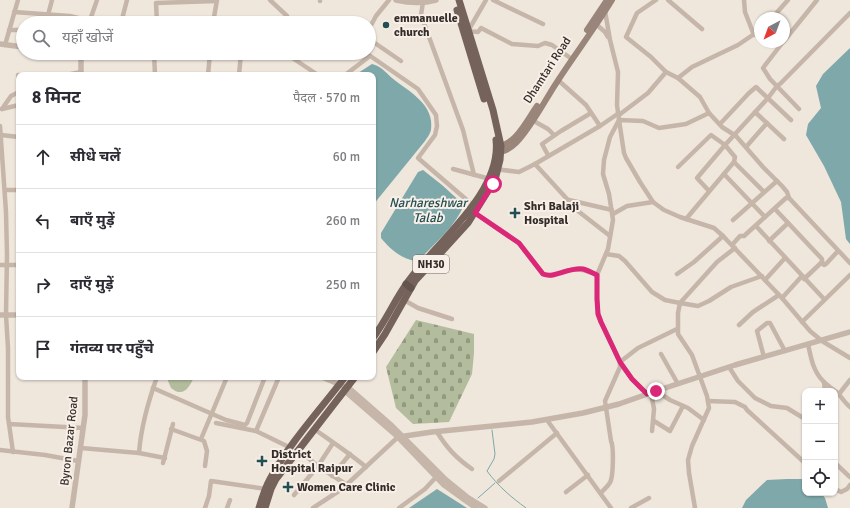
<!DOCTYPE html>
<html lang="hi">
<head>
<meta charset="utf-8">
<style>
  body { margin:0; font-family:Signika,"Noto Sans Devanagari",sans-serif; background:#f2f2f3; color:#2b2b33 }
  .controls { position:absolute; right:12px; bottom:12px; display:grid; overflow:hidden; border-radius:8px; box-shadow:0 1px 3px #0004 }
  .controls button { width:36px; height:36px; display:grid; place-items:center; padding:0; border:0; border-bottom:1px solid #e1e1e2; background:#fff; color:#2b2b33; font:20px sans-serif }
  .compass { position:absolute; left:754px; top:12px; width:36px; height:36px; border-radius:50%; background:#fff; box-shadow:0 1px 3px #0004; rotate:221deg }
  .stop { position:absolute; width:12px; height:12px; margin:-9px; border:3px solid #db2777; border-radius:50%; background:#fff }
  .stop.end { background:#db2777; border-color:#fff; box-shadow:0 1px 4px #0008 }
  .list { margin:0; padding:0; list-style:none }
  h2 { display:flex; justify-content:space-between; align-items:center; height:52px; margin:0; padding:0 16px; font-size:17px }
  h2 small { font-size:13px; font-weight:400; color:#7c7c81 }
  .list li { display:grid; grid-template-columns:26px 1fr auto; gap:12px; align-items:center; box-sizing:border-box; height:64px; padding:0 16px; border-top:1px solid #e1e1e2 }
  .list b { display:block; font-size:15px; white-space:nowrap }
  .list em { font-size:13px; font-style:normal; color:#7c7c81 }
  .icon { flex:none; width:22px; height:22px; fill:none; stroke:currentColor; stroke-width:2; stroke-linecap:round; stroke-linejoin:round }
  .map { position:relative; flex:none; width:850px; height:508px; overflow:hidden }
  .search { position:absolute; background:#fff; box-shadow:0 1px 3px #0004; left:16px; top:16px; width:360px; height:44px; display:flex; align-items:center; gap:10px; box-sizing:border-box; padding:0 14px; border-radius:22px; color:#7c7c81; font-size:15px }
  .panel { position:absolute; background:#fff; box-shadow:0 1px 3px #0004; left:16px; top:72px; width:360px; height:308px; border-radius:8px }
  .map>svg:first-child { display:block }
  .grass { fill:#b3bd9d }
  .cemetery { fill:url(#cemetery-stones) }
  .water { fill:#7ea8aa }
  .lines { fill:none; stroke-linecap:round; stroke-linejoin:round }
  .stream { stroke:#7ea8aa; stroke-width:1 }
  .minor { stroke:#c6b6a9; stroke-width:4.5 }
  .tertiary { stroke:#c6b6a9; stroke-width:5.5 }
  .secondary { stroke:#9a857b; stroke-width:6 }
  .primary { stroke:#75635b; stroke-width:7 }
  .trunk { stroke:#64544e; stroke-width:7 }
  .route { stroke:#db2777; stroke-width:5 }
  .poi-dot { fill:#224f52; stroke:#f8f0e8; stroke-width:1.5 }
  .labels { text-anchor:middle; stroke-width:4; stroke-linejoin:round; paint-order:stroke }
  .shield { fill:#f8f0e8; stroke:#6f6762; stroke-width:1 }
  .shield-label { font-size:11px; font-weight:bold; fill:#342c28 }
  .poi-label { font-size:12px; font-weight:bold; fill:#342c28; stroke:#f8f0e8; text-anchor:start }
  .street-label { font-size:12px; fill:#342c28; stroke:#f8f0e8 }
  .water-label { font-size:13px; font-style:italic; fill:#224f52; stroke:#f8f0e8 }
</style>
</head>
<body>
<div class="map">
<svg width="850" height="508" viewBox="0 0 850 508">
  <defs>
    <pattern id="cemetery-stones" width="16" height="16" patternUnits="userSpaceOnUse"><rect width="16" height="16" fill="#b3bd9d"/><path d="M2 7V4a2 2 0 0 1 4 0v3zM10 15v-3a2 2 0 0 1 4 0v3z" fill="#929a80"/></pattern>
  </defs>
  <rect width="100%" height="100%" fill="#efe6dc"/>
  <path class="grass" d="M168,377H194C189,388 183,398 171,388L168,381Z"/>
  <path class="cemetery" d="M416,320L474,334V353L472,374L449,422L413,424L396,408L386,367Z"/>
  <g class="water">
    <path d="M850,48V244L846,239L841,202L824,166L806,135L808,124L821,108L816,86L823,74Z"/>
    <path d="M372,64C381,66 385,72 392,78C408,91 435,104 431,130C430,134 427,138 425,141L373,205V75H355Z"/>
    <path d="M423,170L442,185L464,205C455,227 435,243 419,260C405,263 389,248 381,238V233L418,172Z"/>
    <path d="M787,479H802L805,480V493H821L825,498L828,508H742L746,500L767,480Z"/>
    <path d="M437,489L467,508H409Z"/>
  </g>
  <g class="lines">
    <g class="stream">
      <path d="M492,430L495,454L494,459L487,471C498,486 511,497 526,508"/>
      <path d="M478,498L495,483"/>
    </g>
    <g class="minor">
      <path d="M270,0L287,16"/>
      <path d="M320,0V1"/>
      <path d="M486,0L468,31L478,32L481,28L512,44L538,46L545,43L552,45L569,57"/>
      <path d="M493,0L543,24"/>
      <path d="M656,0L637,13L626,37L651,57L666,72L678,78L700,97L709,113L686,124L659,128L643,121L619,120L624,153L626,158L640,182L653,202L664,210L680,217L714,228L723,236L782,298L810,331L822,341L850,358"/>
      <path d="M668,0L702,29"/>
      <path d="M744,0L745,12L754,35"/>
      <path d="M423,2L421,15L463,130L474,175"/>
      <path d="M14,12L70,16L82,19L85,23"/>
      <path d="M48,15L52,0"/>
      <path d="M772,18L788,0"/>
      <path d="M89,23L97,0"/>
      <path d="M121,23L127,0"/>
      <path d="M157,23L156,3L216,1"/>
      <path d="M213,23L217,0"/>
      <path d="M596,24L605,32L608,37"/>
      <path d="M369,29L376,16L389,0"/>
      <path d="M9,30H23"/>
      <path d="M369,39L401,61"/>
      <path d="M784,41L817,0"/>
      <path d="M783,42L763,68L770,79L799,109"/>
      <path d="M5,45L18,0"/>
      <path d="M81,53L98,54L104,53"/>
      <path d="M154,53L155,75"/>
      <path d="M285,53L318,75"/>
      <path d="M366,53L418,89L436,115L437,126L435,135L418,158L475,207"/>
      <path d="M18,75L19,80"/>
      <path d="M66,75L81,72"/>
      <path d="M208,75L210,53"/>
      <path d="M239,75L241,53"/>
      <path d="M345,75L370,56"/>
      <path d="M678,78L692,67L738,45L760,30"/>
      <path d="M558,80L586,105L600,126"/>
      <path d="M2,109L11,96L19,92"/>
      <path d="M2,109L19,105"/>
      <path d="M755,112L784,139"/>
      <path d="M709,113L722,127L736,136L763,167L782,186L787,192L789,198L850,263"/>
      <path d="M619,115L648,93L666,72"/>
      <path d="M532,120L548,129L554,135"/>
      <path d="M720,124L749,93L756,87L791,120"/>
      <path d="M0,126L6,212L7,255L6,315L8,348V417L13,452"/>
      <path d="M1,135L19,137"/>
      <path d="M746,147L767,123"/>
      <path d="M548,155L542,144L561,131L591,113"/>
      <path d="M734,162L764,192"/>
      <path d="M535,164L578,211L610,236"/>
      <path d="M678,167L711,135L725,145L697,178L709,191"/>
      <path d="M453,169L490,179"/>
      <path d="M495,169L519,172L535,164L600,126L619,113"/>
      <path d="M724,174L765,217"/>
      <path d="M5,190H19"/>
      <path d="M569,200L612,210"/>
      <path d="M775,209L822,259V262L804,279"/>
      <path d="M475,213L519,243L543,274C553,278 560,271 570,270C580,268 588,271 597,275"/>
      <path d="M613,214L627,206L653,202"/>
      <path d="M686,219L734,162L735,157L725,145L768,98L777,86L781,83L850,13"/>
      <path d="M733,220L777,181"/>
      <path d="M756,226L824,299"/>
      <path d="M769,241L788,223"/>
      <path d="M732,245L740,236H744L786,198H789"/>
      <path d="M606,254L619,256L625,261L652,292L665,300L680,303L698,306L709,301L731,287L762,276"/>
      <path d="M822,262L824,265L826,264L838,251"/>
      <path d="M0,265H19"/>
      <path d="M677,274L694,262L723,236"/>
      <path d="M765,280L785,258"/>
      <path d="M782,298L802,276"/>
      <path d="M404,300L418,308L452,319"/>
      <path d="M802,322L850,275"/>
      <path d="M739,325L753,312L779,295"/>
      <path d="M808,344C811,358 813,371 823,381C828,386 833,389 838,393C842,398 845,403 850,407"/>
      <path d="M661,354L678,384"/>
      <path d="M764,357L757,331L767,323H770L785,351"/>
      <path d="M729,367L738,381L755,398L771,406L787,408L805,419"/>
      <path d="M824,382L825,391"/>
      <path d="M153,388L226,420L245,425L247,423L265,377"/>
      <path d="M656,391L670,400L688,408L704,420"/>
      <path d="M651,393L654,409L652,431"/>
      <path d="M647,394L632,379L620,362L638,348L677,329"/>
      <path d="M839,394L850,380"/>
      <path d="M708,401L735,402L745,407L747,410L805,463"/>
      <path d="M547,420L611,508"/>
      <path d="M654,421L670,431L683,406"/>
      <path d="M216,423L256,431L291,448"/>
      <path d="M9,424L83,428"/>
      <path d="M171,429L204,441L207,451L205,466"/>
      <path d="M314,429C331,441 349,453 366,467"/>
      <path d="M256,431L279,377"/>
      <path d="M437,432C447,448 456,458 472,469"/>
      <path d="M201,439L227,377"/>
      <path d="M81,448L139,453L165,458"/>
      <path d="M0,450L45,455L78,461"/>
      <path d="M298,450L318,466L347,485"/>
      <path d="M139,453C141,427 148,402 157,377"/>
      <path d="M163,463L173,424"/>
      <path d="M835,463L850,477"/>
      <path d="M332,476L350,454"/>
      <path d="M499,481L557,433"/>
      <path d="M835,489L841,492L847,489L850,485"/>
      <path d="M566,492L588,475"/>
      <path d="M601,493C604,489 610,485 611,480C613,474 614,447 611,441L605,401L620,367V362L601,322L598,314L597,299V275L608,249L613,220L609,194L603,174L604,160L610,137L619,120L617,105L618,72L610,40L605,11"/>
      <path d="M294,495L318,466L333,443"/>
      <path d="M205,508L209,496L211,481L266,489"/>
      <path d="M227,508L230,500"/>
      <path d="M313,508L342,489L398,437"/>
      <path d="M399,508L425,489L438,475"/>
      <path d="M631,508L649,498"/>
      <path d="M695,508L689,473L688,460L692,446L709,408L707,396L692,355L678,334V313L680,303L717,262L735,248"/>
    </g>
    <g class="tertiary">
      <path d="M396,0C409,3 422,4 436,0"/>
      <path d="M0,44L23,47"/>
      <path d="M79,53H81V75"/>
      <path d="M0,315H19"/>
      <path d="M322,377L350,389L390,424L446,480L467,497L485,508"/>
      <path d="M345,388L346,392L398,437L444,485L476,508"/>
      <path d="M398,437L432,432L532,422L583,413L619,404L656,391L735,365L850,332"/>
      <path d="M72,508L85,415V377"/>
    </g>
    <g class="secondary">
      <path d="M587,30L607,0"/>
      <path d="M497,146C515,146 527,120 537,106"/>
      <path d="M497,152C504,152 511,148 516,143C531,128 545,100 557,82C575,54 595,28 612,0"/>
    </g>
    <g class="primary">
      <path d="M457,10L484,99"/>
      <path d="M373,338C387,319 396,297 410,279C438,241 502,192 496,140"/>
      <path d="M373,352L385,334L415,281L468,223L495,180L500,160L501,146L493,110L459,0"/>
      <path d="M259,508C262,498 265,488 270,479C290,442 320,410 345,377"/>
      <path d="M265,508L271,489L276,479L355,377"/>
    </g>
    <path class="trunk" d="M406,284L411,288"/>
  </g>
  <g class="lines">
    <path class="route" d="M493,184L475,213L519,243L543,274C555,279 568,267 583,269C587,270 593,273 597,275V299L598,314L601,322L620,362L632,379L647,394L656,391"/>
  </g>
  <g class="poi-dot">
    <circle cx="386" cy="25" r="4"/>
    <path d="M513 207h4v4h4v4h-4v4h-4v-4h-4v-4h4z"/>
    <path d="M260 455h4v4h4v4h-4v4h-4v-4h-4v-4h4z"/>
    <path d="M286 481h4v4h4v4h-4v4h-4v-4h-4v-4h4z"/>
  </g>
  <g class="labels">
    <rect class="shield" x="413" y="255" width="36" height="18" rx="3"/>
    <g class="shield-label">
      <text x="431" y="268">NH30</text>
    </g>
    <g class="poi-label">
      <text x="394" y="22">emmanuelle<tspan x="394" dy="14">church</tspan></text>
      <text x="524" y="210">Shri Balaji<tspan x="524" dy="14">Hospital</tspan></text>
      <text x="271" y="458">District<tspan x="271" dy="14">Hospital Raipur</tspan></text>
      <text x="297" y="491">Women Care Clinic</text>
    </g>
    <g class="street-label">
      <text transform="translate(547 70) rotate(-57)" y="4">Dhamtari Road</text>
      <text transform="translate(69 441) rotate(-84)" y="4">Byron Bazar Road</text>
    </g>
    <g class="water-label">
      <text x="428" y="207">Narhareshwar<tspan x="428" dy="15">Talab</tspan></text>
    </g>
  </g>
</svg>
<div class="controls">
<button>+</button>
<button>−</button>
<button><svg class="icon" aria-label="locate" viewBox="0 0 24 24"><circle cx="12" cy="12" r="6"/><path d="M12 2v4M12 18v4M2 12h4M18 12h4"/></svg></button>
</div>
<svg class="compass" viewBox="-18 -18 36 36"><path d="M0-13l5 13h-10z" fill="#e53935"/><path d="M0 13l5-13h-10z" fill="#7c7c81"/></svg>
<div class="stop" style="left:493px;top:184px"></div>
<div class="stop end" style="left:656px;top:391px"></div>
<div class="search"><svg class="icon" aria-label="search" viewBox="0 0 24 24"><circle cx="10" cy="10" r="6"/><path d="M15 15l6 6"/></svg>यहाँ खोजें</div>
<section class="panel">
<h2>8 मिनट<small>पैदल · 570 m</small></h2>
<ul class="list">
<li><svg class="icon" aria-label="ahead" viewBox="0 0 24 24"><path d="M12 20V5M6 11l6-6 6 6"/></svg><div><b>सीधे चलें</b></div><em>60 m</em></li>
<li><svg class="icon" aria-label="left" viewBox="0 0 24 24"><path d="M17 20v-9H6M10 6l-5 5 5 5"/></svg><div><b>बाएँ मुड़ें</b></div><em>260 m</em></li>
<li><svg class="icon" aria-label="right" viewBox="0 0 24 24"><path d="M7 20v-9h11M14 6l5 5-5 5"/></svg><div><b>दाएँ मुड़ें</b></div><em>250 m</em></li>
<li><svg class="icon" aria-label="arrive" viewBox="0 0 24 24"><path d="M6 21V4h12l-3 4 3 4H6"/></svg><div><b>गंतव्य पर पहुँचे</b></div></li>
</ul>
</section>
</div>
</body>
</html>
